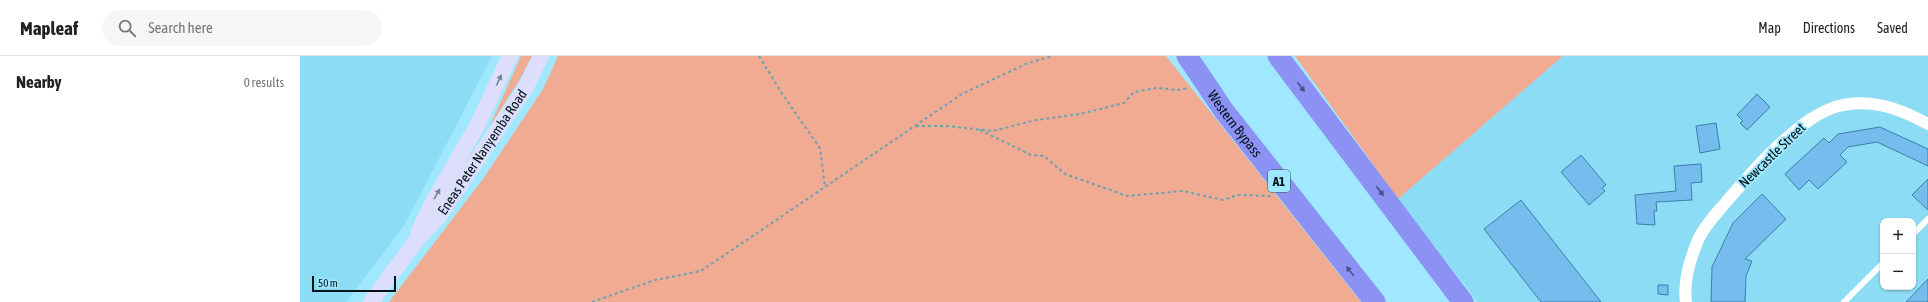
<!DOCTYPE html>
<html lang="en">
<head>
<meta charset="utf-8">
<style>
  body { margin:0; font-family:"Asap Condensed",sans-serif; background:#f6f6f6; color:#222 }
  .controls { position:absolute; right:12px; bottom:12px; display:grid; overflow:hidden; border-radius:8px; box-shadow:0 1px 3px #0004 }
  .controls button { width:36px; height:36px; display:grid; place-items:center; padding:0; border:0; border-bottom:1px solid #e0e0e0; background:#fff; color:#222; font:20px sans-serif }
  .scale { position:absolute; left:12px; bottom:10px; width:84px; box-sizing:border-box; padding-left:4px; border:2px solid #001117; border-top:0; font-size:11px; line-height:14px; white-space:nowrap; color:#001117; -webkit-text-stroke:3px #9fe8ff; paint-order:stroke }
  .list { margin:0; padding:0; list-style:none }
  h2 { display:flex; justify-content:space-between; align-items:center; height:52px; margin:0; padding:0 16px; font-size:17px }
  h2 small { font-size:13px; font-weight:400; color:#767676 }
  .icon { flex:none; width:22px; height:22px; fill:none; stroke:currentColor; stroke-width:2; stroke-linecap:round; stroke-linejoin:round }
  .map { position:relative; flex:none; width:1628px; height:246px; overflow:hidden }
  header { display:flex; align-items:center; gap:24px; box-sizing:border-box; height:56px; padding:0 20px; background:#fff; border-bottom:1px solid #e0e0e0 }
  header strong { font-size:19px }
  nav { display:flex; gap:22px; margin-inline-start:auto; font-size:14px }
  .search { width:280px; height:36px; background:#f6f6f6; display:flex; align-items:center; gap:10px; box-sizing:border-box; padding:0 14px; border-radius:22px; color:#767676; font-size:15px }
  main { display:flex }
  aside { flex:1; background:#fff }
  .map>svg:first-child { display:block }
  .built { fill:#8bdcf4; fill-rule:evenodd }
  .green { fill:#f1ab93 }
  .building { fill:#76bded; stroke:#3980ac }
  .lines { fill:none; stroke-linecap:round; stroke-linejoin:round }
  .path { stroke:#6ba2b3; stroke-width:2; stroke-dasharray:3 3; stroke-linecap:butt }
  .service { stroke:#fff; stroke-width:6 }
  .minor { stroke:#fff; stroke-width:12 }
  .secondary { stroke:#dcdefc; stroke-width:16 }
  .motorway { stroke:#8b92f4; stroke-width:21 }
  .oneway { fill:#798295 }
  .oneway2 { fill:#465286 }
  .labels { text-anchor:middle; stroke-width:4; stroke-linejoin:round; paint-order:stroke }
  .shield { fill:#9fe8ff; stroke:#30525d; stroke-width:1 }
  .shield-label { font-size:13px; font-weight:bold; fill:#001117 }
  .street-label { font-size:14px; fill:#001117; stroke:#9fe8ff }
</style>
</head>
<body>
<header>
<strong>Mapleaf</strong>
<div class="search"><svg class="icon" aria-label="search" viewBox="0 0 24 24"><circle cx="10" cy="10" r="6"/><path d="M15 15l6 6"/></svg>Search here</div>
<nav><a>Map</a><a>Directions</a><a>Saved</a></nav>
</header>
<main>
<aside>
<h2>Nearby<small>0 results</small></h2>
<ul class="list">
</ul>
</aside>
<div class="map">
<svg width="1628" height="246" viewBox="0 0 1628 246">
  <rect width="100%" height="100%" fill="#9fe8ff"/>
  <g class="built">
    <path d="M0,0H192L104,170L46,246H0Z"/>
    <path d="M1263,0H1628V246H1178L1098,143ZM1583,165H1613V231H1583Z"/>
  </g>
  <g class="green">
    <path d="M221,0H232L220,23L189,72Z"/>
    <path d="M258,0H866L1061,246H89L183,123L243,33Z"/>
    <path d="M995,0H1263L1098,143Z"/>
  </g>
  <g class="building">
    <path d="M1457,38L1470,51L1447,74L1440,67L1443,65L1437,59Z"/>
    <path d="M1416,67L1420,93L1400,97L1396,70Z"/>
    <path d="M1580,71L1628,93V110L1577,86L1548,91L1540,99L1547,106L1518,133L1509,124L1499,134L1485,118L1524,82L1529,87L1538,78Z"/>
    <path d="M1281,99L1306,129L1302,132L1305,135L1289,149L1261,116Z"/>
    <path d="M1401,108L1402,126L1391,127L1392,144L1356,146L1357,155H1354L1355,169L1337,168L1335,139L1376,135L1374,110Z"/>
    <path d="M1628,123V154L1612,139Z"/>
    <path d="M1462,138L1486,163L1445,203L1452,205L1446,220L1445,246H1411L1412,211L1433,167Z"/>
    <path d="M1221,144L1301,246H1241L1184,173Z"/>
    <path d="M1628,223V246H1606Z"/>
    <path d="M1358,229H1368V239L1358,238Z"/>
  </g>
  <g class="lines">
    <g class="path">
      <path d="M459,0L483,39L520,92L525,131"/>
      <path d="M616,70H647L693,75L736,64L780,58L824,47L834,36L856,32L878,34L889,32"/>
      <path d="M680,74L731,99L744,100L765,118L827,140L883,135L923,144L938,139L971,140"/>
      <path d="M292,246L355,224L401,215L662,38L728,7L753,0"/>
    </g>
    <g class="service">
      <path d="M1613,178L1628,163"/>
      <path d="M1544,246L1583,207"/>
    </g>
    <path class="minor" d="M1386,246C1383,225 1390,204 1398,184C1404,170 1417,157 1427,145C1451,117 1477,87 1508,65C1515,60 1527,54 1535,51C1568,41 1599,52 1628,68"/>
    <g class="secondary">
      <path d="M118,177L133,146L178,68L210,0"/>
      <path id="s1" d="M71,246L115,186L139,160L226,31L241,0"/>
    </g>
    <g class="motorway">
      <path id="s2" d="M887,0L924,55L1075,246"/>
      <path d="M978,0L1163,246"/>
    </g>
  </g>
  <defs><path id="oneway-solid" d="M-6-.8H1V-3.2L6.5 0L1 3.2V.8H-6Z"/></defs>
  <g class="oneway">
    <use href="#oneway-solid" transform="translate(199 24) rotate(-66)"/>
    <use href="#oneway-solid" transform="translate(137 138) rotate(-60)"/>
  </g>
  <g class="oneway2">
    <use href="#oneway-solid" transform="translate(1001 31) rotate(53)"/>
    <use href="#oneway-solid" transform="translate(1080 135) rotate(53)"/>
    <use href="#oneway-solid" transform="translate(1050 215) rotate(-128)"/>
  </g>
  <g class="labels">
    <rect class="shield" x="968" y="114" width="22" height="22" rx="3"/>
    <g class="shield-label">
      <text x="979" y="130">A1</text>
    </g>
    <g class="street-label">
      <text dy="5" stroke="none"><textPath href="#s2" startOffset="83">Western Bypass</textPath></text>
      <text dy="5" stroke="none"><textPath href="#s1" startOffset="187">Eneas Peter Nanyemba Road</textPath></text>
      <text transform="translate(1472 99) rotate(-44)" y="5">Newcastle Street</text>
    </g>
  </g>
</svg>
<div class="controls">
<button>+</button>
<button>−</button>
</div>
<div class="scale">50 m</div>
</div>
</main>
</body>
</html>
